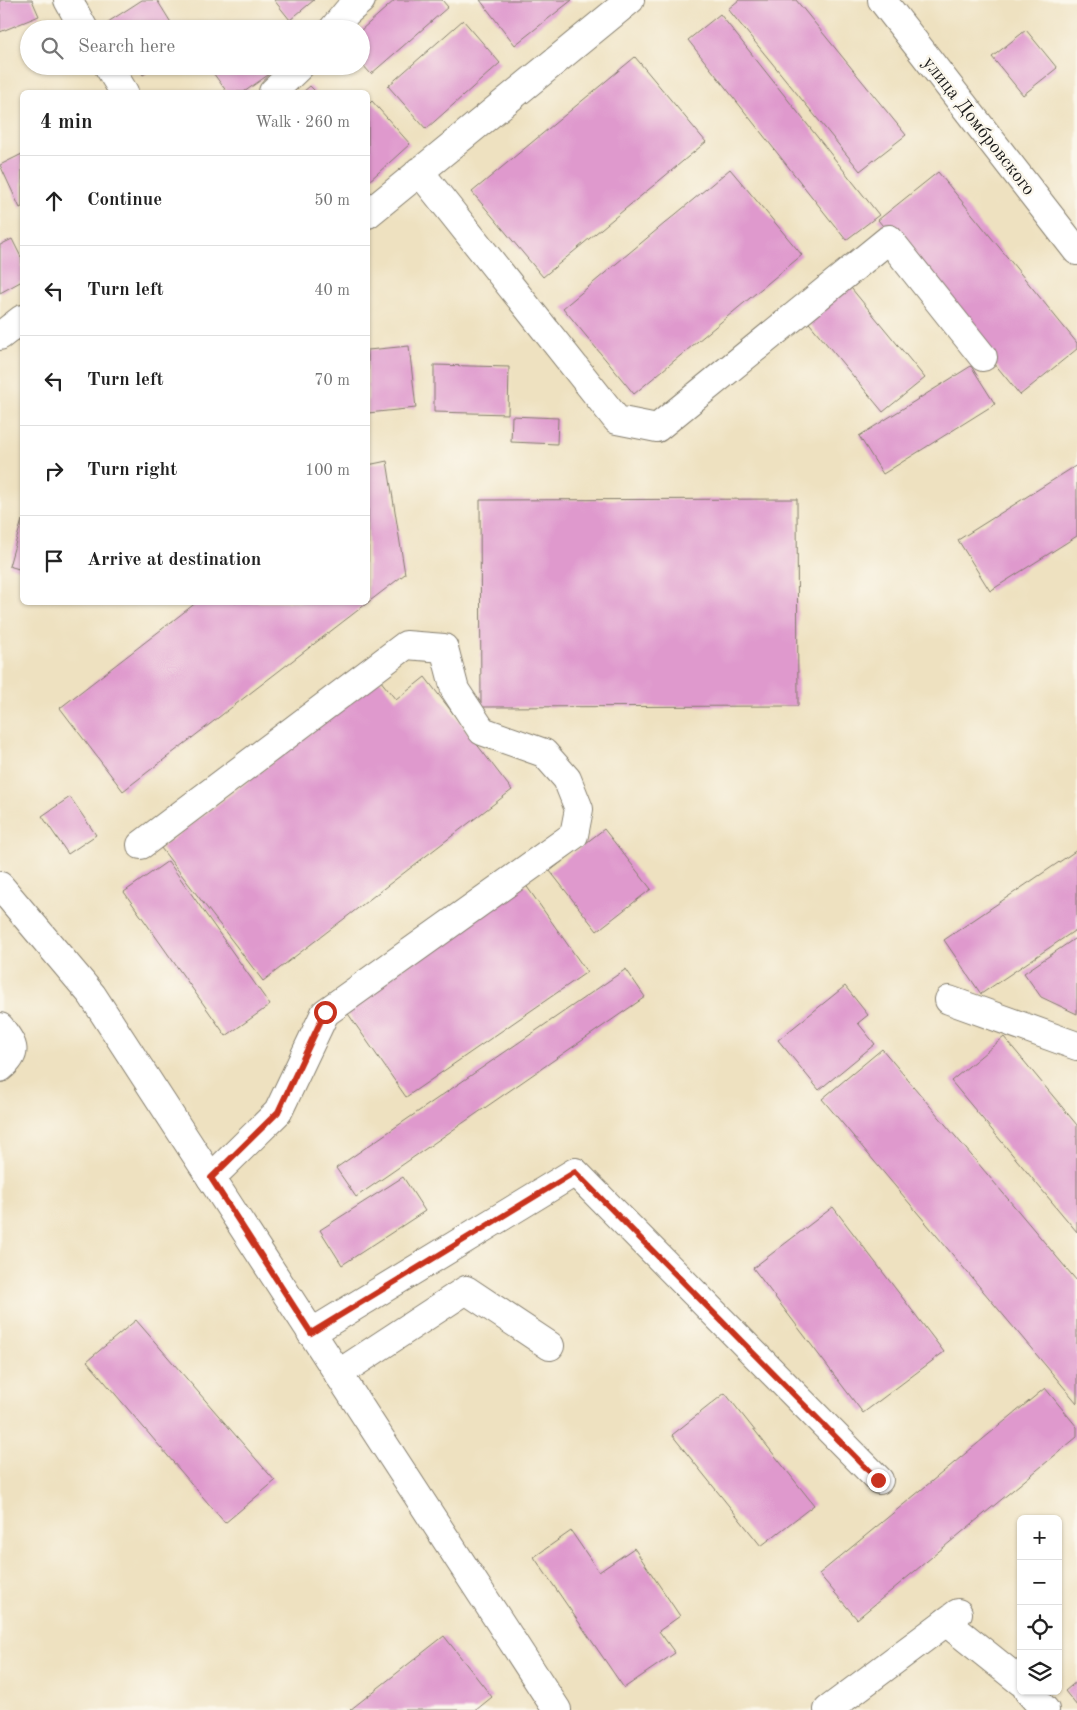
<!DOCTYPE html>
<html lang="en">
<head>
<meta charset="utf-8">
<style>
  body { margin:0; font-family:"Old Standard TT",serif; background:#f6f6f6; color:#222 }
  .controls { position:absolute; right:15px; bottom:15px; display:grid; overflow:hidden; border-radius:8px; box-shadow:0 1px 4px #0004 }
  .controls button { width:45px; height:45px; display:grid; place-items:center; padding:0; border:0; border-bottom:1px solid #e0e0e0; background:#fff; color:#222; font:25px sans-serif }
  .stop { position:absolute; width:15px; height:15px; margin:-11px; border:4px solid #c8321e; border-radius:50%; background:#fff }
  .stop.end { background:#c8321e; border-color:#fff; box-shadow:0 1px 5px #0008 }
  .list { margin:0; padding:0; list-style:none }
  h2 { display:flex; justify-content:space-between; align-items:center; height:65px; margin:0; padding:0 20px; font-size:21px }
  h2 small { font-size:16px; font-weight:400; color:#767676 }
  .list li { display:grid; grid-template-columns:32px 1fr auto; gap:15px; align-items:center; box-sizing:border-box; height:90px; padding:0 20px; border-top:1px solid #e0e0e0 }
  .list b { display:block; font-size:19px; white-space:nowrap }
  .list em { font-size:16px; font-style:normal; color:#767676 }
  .icon { flex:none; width:28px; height:28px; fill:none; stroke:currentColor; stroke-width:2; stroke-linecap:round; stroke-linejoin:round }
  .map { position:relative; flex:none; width:1077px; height:1710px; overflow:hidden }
  .search { position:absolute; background:#fff; box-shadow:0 1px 4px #0004; left:20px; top:20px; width:350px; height:55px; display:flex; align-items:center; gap:12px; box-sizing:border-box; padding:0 18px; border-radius:28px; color:#767676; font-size:19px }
  .panel { position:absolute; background:#fff; box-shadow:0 1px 4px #0004; left:20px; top:90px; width:350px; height:515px; border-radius:8px }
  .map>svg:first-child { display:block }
  .building { fill:#df99cd }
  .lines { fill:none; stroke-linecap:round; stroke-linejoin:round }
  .minor-casing { stroke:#857e6e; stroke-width:30 }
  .minor { stroke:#fff; stroke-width:28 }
  .route { stroke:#c8321e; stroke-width:6 }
  .labels { text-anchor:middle; stroke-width:5; stroke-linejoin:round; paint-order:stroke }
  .street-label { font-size:19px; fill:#1c1c1c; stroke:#fbf7ec }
</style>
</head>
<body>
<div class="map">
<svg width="1077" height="1710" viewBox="0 0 1077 1710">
  <rect width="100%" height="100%" fill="#fbf7ec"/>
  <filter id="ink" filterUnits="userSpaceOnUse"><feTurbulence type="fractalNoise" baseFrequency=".02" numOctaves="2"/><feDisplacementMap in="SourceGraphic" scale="10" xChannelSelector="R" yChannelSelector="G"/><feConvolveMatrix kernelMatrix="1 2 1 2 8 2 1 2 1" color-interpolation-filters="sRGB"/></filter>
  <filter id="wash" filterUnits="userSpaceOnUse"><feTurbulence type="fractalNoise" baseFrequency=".0096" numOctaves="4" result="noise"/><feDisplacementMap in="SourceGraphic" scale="20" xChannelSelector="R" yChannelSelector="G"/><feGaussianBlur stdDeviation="1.12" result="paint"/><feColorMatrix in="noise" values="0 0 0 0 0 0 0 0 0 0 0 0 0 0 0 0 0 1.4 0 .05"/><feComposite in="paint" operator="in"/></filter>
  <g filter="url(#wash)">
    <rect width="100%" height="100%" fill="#eee1c0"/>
    <g id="blocks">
      <g class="building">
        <path d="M0,0H32L39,16L0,32Z"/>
        <path d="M142,0H157L175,29H113L108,22Z"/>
        <path d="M274,0H314L290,20Z"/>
        <path d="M395,0H442L448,7L371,74L361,63V30Z"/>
        <path d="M480,0H572L515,45Z"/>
        <path d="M739,0H796L906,135L860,171L728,9Z"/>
        <path d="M720,14L879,215L846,240L688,40Z"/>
        <path d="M463,20L500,63L426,129L388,86Z"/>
        <path d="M1026,30L1057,68L1023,95L992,57Z"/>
        <path d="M635,57L706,142L543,277L472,192Z"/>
        <path d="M137,66H157L143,75Z"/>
        <path d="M208,66H272L275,70L244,92H227Z"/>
        <path d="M310,86L316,92H303Z"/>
        <path d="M372,101L410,144L368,182V105Z"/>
        <path d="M22,154V207L20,208L0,165Z"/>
        <path d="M730,169L802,255L634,394L563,308Z"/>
        <path d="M938,172L1077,343V349L1020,395L878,220Z"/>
        <path d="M12,239L22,259V281L0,293V245Z"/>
        <path d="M847,283L925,378L883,412L805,318Z"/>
        <path d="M409,346L416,408L368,413V350Z"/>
        <path d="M434,365L509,367L508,414L434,412Z"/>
        <path d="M971,366L995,404L883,474L859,436Z"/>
        <path d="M512,416L558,418L557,444L511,442Z"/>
        <path d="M387,461L405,574L123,791L60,708L197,602H368V465Z"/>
        <path d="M1077,465V536L990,591L958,540Z"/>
        <path d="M797,499L798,706L481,707L480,500Z"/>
        <path d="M22,520V570L9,566Z"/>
        <path d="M425,677L512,790L263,981L161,848L380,680L396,700Z"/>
        <path d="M70,797L96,835L68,854L42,816Z"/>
        <path d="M604,829L651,889L597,931L550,871Z"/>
        <path d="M1077,850V929L981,994L944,940Z"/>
        <path d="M168,861L270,1005L226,1036L124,892Z"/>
        <path d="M525,884L587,972L406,1097L344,1008Z"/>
        <path d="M1077,937V1014L1041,997L1024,973Z"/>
        <path d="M626,969L645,997L356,1197L336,1168Z"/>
        <path d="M845,986L868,1015L858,1023L875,1044L819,1090L778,1040Z"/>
        <path d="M1004,1037L1077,1125V1232L951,1081Z"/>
        <path d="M882,1049L1077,1281V1403L822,1099Z"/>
        <path d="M403,1177L425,1211L342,1265L320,1230Z"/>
        <path d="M833,1207L944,1352L863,1413L753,1268Z"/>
        <path d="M136,1320L275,1481L225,1523L87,1361Z"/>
        <path d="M1045,1388L1077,1427V1437L857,1619L819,1574Z"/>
        <path d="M725,1393L814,1505L761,1546L672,1435Z"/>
        <path d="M571,1531L599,1572L634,1548L680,1616L659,1631L675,1653L624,1688L534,1557Z"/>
        <path d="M444,1636L492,1697L476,1710H350Z"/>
        <path d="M1077,1681V1706L1065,1691Z"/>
      </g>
    </g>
  </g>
  <g filter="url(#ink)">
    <use href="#blocks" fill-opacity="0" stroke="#857e6e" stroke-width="1"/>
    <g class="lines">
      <g class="minor-casing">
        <g id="minor">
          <path d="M68,0L84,29"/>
          <path d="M882,0L1077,251"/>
          <path d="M333,29L347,12L361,0"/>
          <path d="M108,66L124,92"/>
          <path d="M273,92L300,66"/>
          <path d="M419,171L617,420L657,428L889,239L983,357"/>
          <path d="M368,214L630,0"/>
          <path d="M0,336L22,319"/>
          <path d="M141,845L406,645L444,648L455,690L482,731L544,753L567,779L579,809L574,835L325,1013L278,1112L211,1178"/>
          <path d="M0,886L92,995L557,1710"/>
          <path d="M949,1000L1077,1046"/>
          <path d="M0,1027C13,1045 20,1052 0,1068"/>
          <path d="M311,1333L575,1172L879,1480"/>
          <path d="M338,1374L466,1290L550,1346"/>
          <path d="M946,1622L1021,1682"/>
          <path d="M1028,1691L1045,1710"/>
          <path d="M828,1710L958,1613"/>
        </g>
      </g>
      <use href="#minor" class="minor"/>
    </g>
  </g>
  <g class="lines" filter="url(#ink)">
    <path class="route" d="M325,1012L278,1112L211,1178L311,1333L575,1172L878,1480"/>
  </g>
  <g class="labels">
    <g class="street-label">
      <text transform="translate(980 125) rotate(52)" y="7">улица Домбровского</text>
    </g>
  </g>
</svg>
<div class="controls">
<button>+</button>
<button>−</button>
<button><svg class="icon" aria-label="locate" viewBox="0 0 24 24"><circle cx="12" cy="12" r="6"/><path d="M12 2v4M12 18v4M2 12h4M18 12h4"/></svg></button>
<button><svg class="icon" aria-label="layers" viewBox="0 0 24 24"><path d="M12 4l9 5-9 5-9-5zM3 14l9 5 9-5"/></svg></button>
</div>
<div class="stop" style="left:325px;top:1012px"></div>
<div class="stop end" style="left:878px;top:1480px"></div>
<div class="search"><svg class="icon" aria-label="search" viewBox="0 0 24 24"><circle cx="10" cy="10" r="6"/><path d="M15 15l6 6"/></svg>Search here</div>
<section class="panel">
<h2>4 min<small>Walk · 260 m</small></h2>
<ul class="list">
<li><svg class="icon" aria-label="ahead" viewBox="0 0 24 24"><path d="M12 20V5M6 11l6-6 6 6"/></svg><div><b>Continue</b></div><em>50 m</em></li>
<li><svg class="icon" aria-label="left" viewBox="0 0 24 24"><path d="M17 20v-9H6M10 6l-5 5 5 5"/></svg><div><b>Turn left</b></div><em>40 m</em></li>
<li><svg class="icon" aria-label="left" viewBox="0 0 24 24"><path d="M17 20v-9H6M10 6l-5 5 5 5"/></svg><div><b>Turn left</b></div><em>70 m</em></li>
<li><svg class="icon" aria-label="right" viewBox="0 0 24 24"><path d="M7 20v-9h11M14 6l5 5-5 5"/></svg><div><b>Turn right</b></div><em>100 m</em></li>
<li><svg class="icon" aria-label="arrive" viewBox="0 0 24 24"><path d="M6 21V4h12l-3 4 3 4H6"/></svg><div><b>Arrive at destination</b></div></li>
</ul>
</section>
</div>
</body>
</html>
